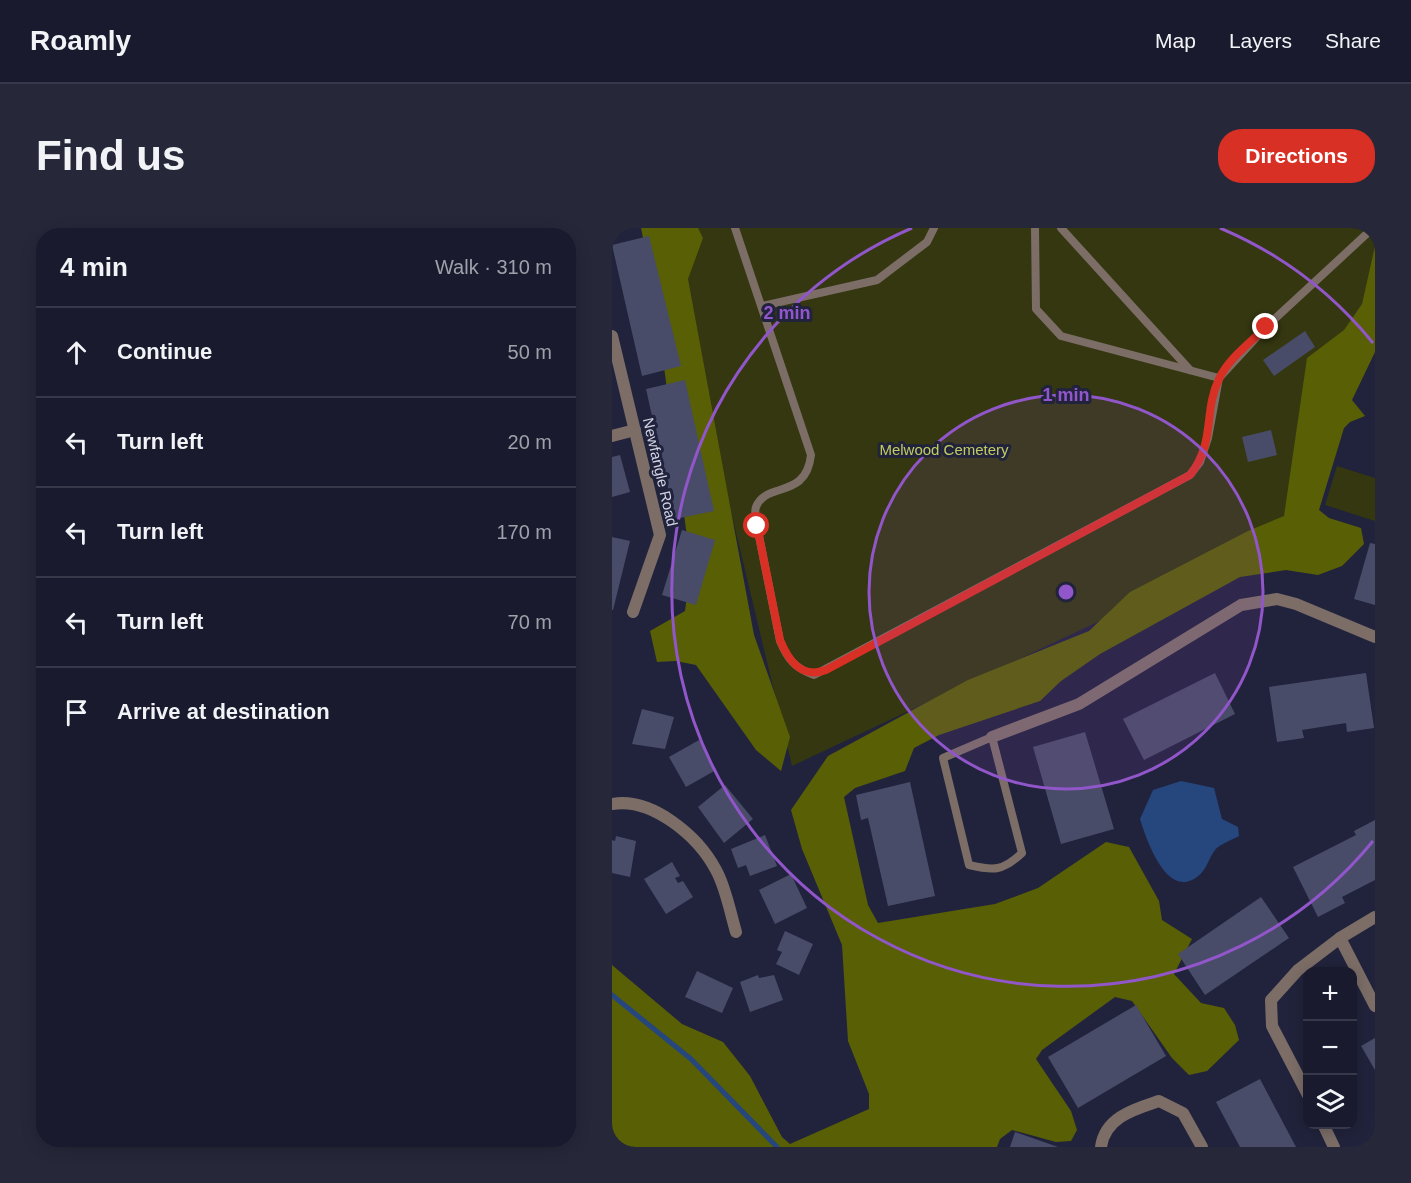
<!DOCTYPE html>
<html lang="en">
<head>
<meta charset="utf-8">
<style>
  body { margin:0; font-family:Arial,sans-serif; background:#262739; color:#f1f3f6 }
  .controls { position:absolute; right:18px; bottom:18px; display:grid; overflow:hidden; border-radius:12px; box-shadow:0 3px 15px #0003 }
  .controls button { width:54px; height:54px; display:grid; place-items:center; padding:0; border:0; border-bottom:2px solid #373849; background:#191a2d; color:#f1f3f6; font:30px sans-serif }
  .stop { position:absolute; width:18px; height:18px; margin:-14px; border:4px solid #d93025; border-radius:50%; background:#fff }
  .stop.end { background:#d93025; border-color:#fff; box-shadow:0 2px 6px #0008 }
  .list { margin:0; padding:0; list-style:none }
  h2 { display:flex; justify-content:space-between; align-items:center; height:78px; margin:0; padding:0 24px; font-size:26px }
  h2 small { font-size:20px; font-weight:400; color:#9fa1aa }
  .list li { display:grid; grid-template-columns:39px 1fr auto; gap:18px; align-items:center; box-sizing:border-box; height:90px; padding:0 24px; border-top:2px solid #373849 }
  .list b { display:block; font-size:22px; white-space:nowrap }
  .list em { font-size:20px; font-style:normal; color:#9fa1aa }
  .icon { flex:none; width:33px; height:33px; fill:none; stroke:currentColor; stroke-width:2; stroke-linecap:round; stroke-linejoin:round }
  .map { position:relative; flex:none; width:763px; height:919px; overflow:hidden; border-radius:24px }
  header { display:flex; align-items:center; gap:36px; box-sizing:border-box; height:84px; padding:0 30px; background:#191a2d; border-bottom:2px solid #373849 }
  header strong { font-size:28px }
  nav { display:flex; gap:33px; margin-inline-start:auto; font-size:21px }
  .intro { display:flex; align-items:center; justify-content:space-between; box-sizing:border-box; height:144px; padding:0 36px }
  h1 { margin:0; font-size:42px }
  .button { padding:15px 27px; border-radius:24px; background:#d93025; color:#fff; font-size:21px; font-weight:700 }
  main { display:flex; gap:36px; padding:0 36px }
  aside { flex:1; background:#191a2d; border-radius:24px; box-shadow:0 3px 15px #0003 }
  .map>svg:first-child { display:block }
  .green { fill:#343710 }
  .forest { fill:#595f05 }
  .water { fill:#26467e }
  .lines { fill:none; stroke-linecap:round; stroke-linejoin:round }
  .stream { stroke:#26467e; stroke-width:5 }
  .building { fill:#494c68 }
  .lane { stroke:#7c6d67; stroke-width:8 }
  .street { stroke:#7c6d67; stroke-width:12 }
  .route { stroke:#d93025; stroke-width:8 }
  .ring { fill:none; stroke:#9156c9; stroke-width:3 }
  .labels { text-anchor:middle; stroke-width:6; stroke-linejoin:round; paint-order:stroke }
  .park-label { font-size:15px; fill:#c2cc61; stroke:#21233c }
  .street-label { font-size:15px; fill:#d3d5e6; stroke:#21233c }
  .centre { fill:#9156c9; stroke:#21233c; stroke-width:3 }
  .ring-label { font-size:18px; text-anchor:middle; font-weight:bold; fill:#9156c9; stroke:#21233c; stroke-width:6; stroke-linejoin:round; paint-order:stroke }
</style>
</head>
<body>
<header>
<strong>Roamly</strong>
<nav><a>Map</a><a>Layers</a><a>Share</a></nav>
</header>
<div class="intro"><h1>Find us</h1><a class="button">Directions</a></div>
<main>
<aside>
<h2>4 min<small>Walk · 310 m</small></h2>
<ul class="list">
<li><svg class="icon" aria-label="ahead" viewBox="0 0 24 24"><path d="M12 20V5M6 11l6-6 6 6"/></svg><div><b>Continue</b></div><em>50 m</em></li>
<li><svg class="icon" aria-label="left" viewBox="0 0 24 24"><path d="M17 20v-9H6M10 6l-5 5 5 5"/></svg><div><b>Turn left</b></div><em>20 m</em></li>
<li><svg class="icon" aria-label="left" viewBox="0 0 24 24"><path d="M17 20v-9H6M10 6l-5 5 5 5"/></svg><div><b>Turn left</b></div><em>170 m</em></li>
<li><svg class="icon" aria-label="left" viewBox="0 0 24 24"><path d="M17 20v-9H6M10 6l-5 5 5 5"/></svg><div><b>Turn left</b></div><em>70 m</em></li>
<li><svg class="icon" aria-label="arrive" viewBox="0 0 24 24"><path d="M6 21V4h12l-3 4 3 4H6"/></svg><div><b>Arrive at destination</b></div></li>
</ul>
</aside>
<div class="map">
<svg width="763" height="919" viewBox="0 0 763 919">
  <rect width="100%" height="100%" fill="#21233c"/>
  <g class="green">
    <path d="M51,0H763V100L685,300L180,538Z"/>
    <path d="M725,238L763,250V293L713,277Z"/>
  </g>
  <g class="forest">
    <path d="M29,0H86L91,10L76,51L142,407L178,509L169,543L144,522L84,437L64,433L45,434L38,403L73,383L79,338L41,58Z"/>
    <path d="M763,18V124L740,172L753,188L738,194L732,200L707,282L717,290L749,300L752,316L730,338L706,347L674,342L628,349L488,426L449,453L428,473L327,507L302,520L293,543L243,560L232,569L256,677L266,695L383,676L426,660L494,614L517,619L547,673L550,692L580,711L562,746L589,775L612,780L623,797L627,812L595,843L577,847L560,830L520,773L503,769L430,822L424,831L459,883L465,902L459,913L444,914L400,902L388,911L385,919H0V737L70,796L111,814L138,848L170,909L178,916L257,881V866L236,813L230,717L190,621L179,582L216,528L356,452L477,403L518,364L636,303L672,288L695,130L732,102L750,76Z"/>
  </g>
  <path class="water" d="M569,553L602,560L610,591L626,599L627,608C620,612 608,616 603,622C596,631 595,642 585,649C554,672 534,610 528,591L541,562Z"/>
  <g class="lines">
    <path class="stream" d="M0,767L79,831L165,919"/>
  </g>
  <g class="building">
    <path d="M37,8L69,138L30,148L0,17Z"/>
    <path d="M693,103L703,119L662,148L651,132Z"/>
    <path d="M73,152L102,283L63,291L34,161Z"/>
    <path d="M659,202L665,227L636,234L630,209Z"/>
    <path d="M8,227L18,264L0,269V229Z"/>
    <path d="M70,302L103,312L84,377L50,367Z"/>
    <path d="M0,309L18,313L1,382H0Z"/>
    <path d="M758,315L763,316V377L742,371Z"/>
    <path d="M603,445L623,486L532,532L511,491Z"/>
    <path d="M754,445L762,500L735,504L734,495L690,502L692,510L665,514L657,459Z"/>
    <path d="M30,481L62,489L53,521L20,516Z"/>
    <path d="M473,504L502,601L449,616L421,519Z"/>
    <path d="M87,512L104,542L74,559L57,529Z"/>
    <path d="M298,554L323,668L276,678L256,590L249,592L244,567Z"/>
    <path d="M113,557L141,591L112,615L86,579Z"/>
    <path d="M763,592V652L730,669L733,675L706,689L681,639L744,607L742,603Z"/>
    <path d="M153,607L165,638L138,648L134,637L126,640L119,621Z"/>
    <path d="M4,608L24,613L18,649L0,645V612L3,613Z"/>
    <path d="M60,634L68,648L63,650L66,655L71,653L81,669L54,686L32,651Z"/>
    <path d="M179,646L195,680L163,696L147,662Z"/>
    <path d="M649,669L677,710L593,767L566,726Z"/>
    <path d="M173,703L201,716L187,747L164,736L170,724L165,722Z"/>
    <path d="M85,743L121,760L110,785L73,769Z"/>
    <path d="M146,747L147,750L162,747L171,772L138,784L128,754Z"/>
    <path d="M524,777L554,828L466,880L436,829Z"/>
    <path d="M763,810V842L749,818Z"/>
    <path d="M648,851L684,919H628L604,874Z"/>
    <path d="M403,904L446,919H398Z"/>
  </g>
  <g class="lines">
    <g class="lane">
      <path d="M123,0L199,227C194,272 154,253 144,279C142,284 144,292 145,298L168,413C176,432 183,440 202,447L578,247L588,234L596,210L607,150L654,99L761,0"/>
      <path d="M423,0L424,81L449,108L607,150"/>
      <path d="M449,0L578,142"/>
      <path d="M150,78L265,52L315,14L322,0"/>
      <path d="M380,509L410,625C391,643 382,643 357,637L331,530Z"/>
    </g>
    <g class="street">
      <path d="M0,108L48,307L21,384"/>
      <path d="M0,208L23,202"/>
      <path d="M380,509L467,476L629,377L665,371L684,376L763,409"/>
      <path d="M0,576C40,569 86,608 104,642C114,660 118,684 124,704"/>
      <path d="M728,710L763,689"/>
      <path d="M696,867L660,798L659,772L686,742L728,710L763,778"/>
      <path d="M711,896L722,919"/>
      <path d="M489,919C493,889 523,881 547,873L571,885L590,919"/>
    </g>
  </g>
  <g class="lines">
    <path class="route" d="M145,298L168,412C177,434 190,451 214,442L578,247C604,214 591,184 607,151C616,131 639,114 654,99"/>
  </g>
  <circle cx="454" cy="364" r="197" fill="#9156c9" fill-opacity=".12"/>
  <g class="ring">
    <circle cx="454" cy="364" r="197"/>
    <path d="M761 613A395 395 0 1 1 300 0M608 0A395 395 0 0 1 761 115"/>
  </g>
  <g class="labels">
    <g class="park-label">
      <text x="332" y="227">Melwood Cemetery</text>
    </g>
    <g class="street-label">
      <text transform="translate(48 244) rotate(77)" y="5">Newfangle Road</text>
    </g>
  </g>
  <circle cx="454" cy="364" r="9" class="centre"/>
  <g class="ring-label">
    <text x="175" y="91">2 min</text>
    <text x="454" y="173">1 min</text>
  </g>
</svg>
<div class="controls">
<button>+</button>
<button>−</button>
<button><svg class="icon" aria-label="layers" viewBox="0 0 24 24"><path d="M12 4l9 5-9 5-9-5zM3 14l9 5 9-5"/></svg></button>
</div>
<div class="stop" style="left:145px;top:298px"></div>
<div class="stop end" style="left:654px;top:99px"></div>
</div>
</main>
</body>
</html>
